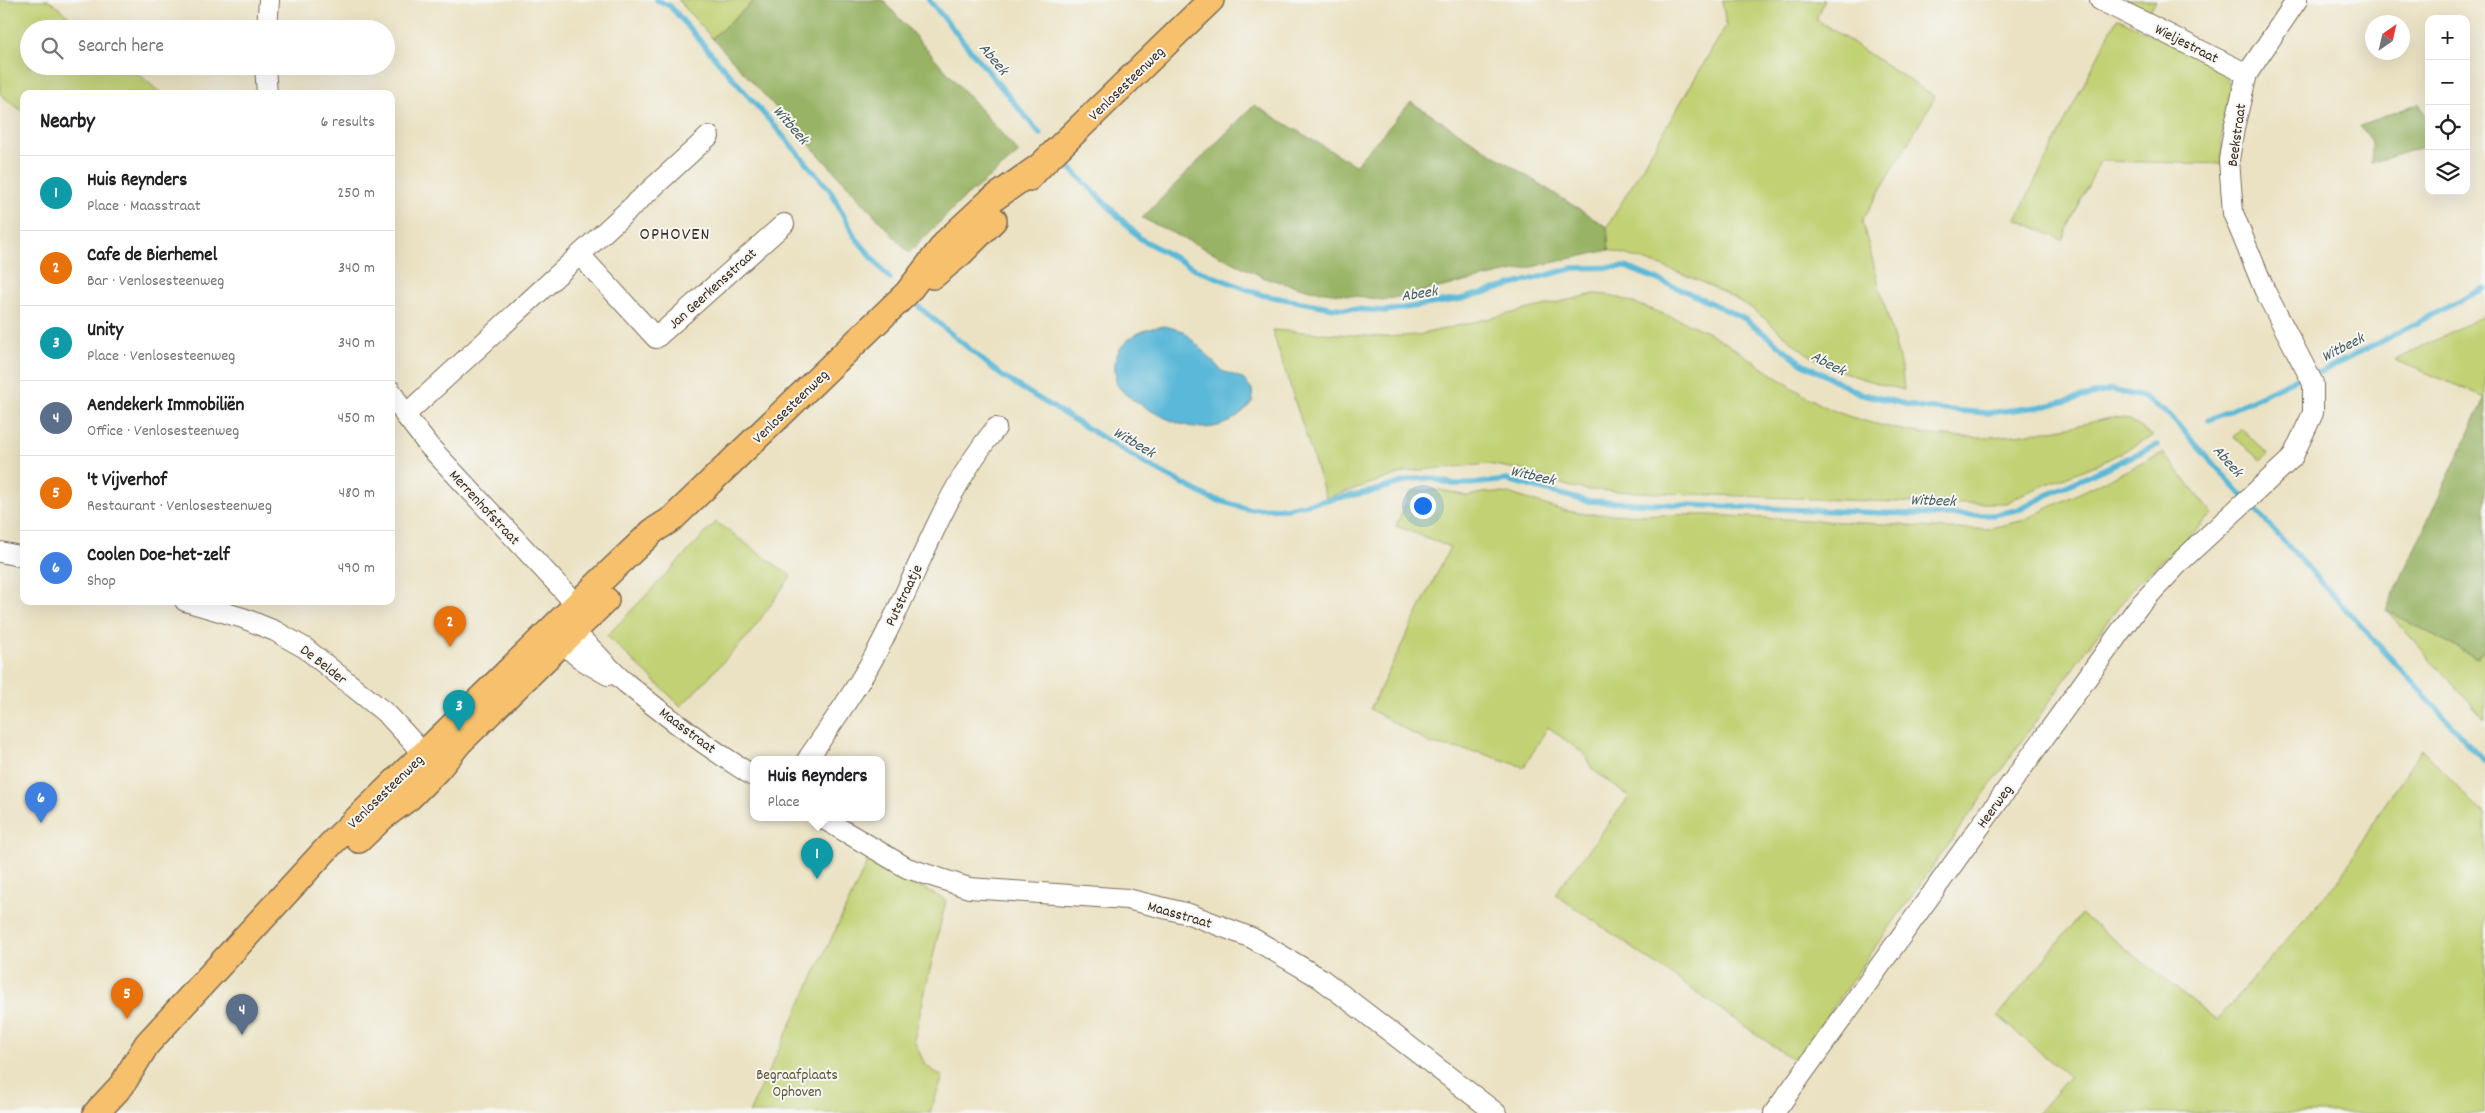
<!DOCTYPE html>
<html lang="en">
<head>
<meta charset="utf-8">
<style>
  body { margin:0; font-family:Dekko,sans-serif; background:#f6f6f6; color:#202124 }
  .controls { position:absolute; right:15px; top:15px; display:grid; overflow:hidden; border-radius:10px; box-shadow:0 5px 20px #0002 }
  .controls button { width:45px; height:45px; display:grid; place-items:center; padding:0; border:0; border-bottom:1px solid #e0e0e0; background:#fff; color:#202124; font:25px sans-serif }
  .compass { position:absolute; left:2365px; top:15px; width:45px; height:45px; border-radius:50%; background:#fff; box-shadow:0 5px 20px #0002; rotate:34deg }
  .you { position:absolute; left:1422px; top:505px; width:18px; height:18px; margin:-12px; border:4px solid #fff; border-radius:50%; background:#1a73e8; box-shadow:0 0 0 8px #1a73e833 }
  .badge { display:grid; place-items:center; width:32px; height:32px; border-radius:50%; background:#7c3aed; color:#fff; font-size:16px; font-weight:700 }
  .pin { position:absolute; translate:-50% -41px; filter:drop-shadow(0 1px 2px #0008) }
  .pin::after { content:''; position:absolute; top:26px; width:18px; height:15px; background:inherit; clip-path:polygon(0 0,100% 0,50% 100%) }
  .popup { position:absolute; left:750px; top:756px; width:135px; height:65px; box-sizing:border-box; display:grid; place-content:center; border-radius:10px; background:#fff; filter:drop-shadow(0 1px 4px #0005); font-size:16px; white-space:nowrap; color:#757577 }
  .popup b { font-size:19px; color:#202124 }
  .popup::after { content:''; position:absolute; left:50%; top:100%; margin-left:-10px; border:10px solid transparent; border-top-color:#fff }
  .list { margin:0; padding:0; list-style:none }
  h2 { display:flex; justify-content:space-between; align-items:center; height:65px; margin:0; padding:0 20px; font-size:21px }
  h2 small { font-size:16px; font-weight:400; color:#757577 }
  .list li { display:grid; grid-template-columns:32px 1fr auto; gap:15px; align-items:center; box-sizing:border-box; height:75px; padding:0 20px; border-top:1px solid #e0e0e0 }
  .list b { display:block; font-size:19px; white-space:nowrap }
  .list p { margin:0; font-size:16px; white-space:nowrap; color:#757577 }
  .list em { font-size:16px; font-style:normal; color:#757577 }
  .icon { flex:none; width:28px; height:28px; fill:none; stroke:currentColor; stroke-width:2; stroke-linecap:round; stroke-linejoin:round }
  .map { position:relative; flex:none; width:2485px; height:1113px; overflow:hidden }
  .search { position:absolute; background:#fff; box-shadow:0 5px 20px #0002; left:20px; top:20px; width:375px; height:55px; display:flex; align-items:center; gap:12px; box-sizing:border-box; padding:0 18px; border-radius:28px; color:#757577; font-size:19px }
  .panel { position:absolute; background:#fff; box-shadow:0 5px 20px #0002; left:20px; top:90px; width:375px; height:515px; border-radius:10px }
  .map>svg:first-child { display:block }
  .green { fill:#c1d173; stroke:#7e7e48 }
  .forest { fill:#98b365; stroke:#6a6e42 }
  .water { fill:#5ab8d8; stroke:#4a717b }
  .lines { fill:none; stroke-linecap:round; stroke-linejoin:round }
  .stream { stroke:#5ab8d8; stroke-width:5.5 }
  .minor-casing { stroke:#796a58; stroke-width:22 }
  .major-casing { stroke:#796a58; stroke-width:28 }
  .minor { stroke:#fff; stroke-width:20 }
  .major { stroke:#f7c06c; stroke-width:25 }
  .labels { text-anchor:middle; stroke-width:4; stroke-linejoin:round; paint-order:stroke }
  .street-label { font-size:15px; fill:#3b2a1e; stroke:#f6f6f2 }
  .park-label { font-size:15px; fill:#5c5433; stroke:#f6f6f2 }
  .water-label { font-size:16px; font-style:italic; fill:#465c5f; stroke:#f6f6f2 }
  .quarter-label { font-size:18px; letter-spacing:1px; fill:#3b2a1e; stroke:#f6f6f2 }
</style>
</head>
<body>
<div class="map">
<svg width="2485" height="1113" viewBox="0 0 2485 1113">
  <rect width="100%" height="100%" fill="#f6f6f2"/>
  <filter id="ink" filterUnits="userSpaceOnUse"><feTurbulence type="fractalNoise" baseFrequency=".02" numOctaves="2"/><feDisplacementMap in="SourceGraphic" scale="10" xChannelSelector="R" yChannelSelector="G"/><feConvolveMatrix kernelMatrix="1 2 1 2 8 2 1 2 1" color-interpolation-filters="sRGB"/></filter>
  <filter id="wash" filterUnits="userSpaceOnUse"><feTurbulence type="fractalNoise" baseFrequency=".0096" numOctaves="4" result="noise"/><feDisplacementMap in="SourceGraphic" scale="20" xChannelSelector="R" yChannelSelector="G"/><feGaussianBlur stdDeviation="1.12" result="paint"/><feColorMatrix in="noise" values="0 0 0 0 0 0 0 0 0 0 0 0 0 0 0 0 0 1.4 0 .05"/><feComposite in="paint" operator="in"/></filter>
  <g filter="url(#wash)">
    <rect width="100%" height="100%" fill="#ebe2c3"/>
    <g class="green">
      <path d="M0,0H49L84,29H29V66H129L162,94H24V113L0,94Z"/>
      <path d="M678,0H755L712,38Z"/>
      <path d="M1722,0H1825L1816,19L1935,97L1862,221L1902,370L1904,390C1870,382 1835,372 1805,352C1785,338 1767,318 1746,305C1702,279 1657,263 1609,250L1607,227L1726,26Z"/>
      <path d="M2113,0H2156L2147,16Z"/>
      <path d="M2117,18L2217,66C2243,94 2224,101 2222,132C2221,143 2223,154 2223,164L2100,161L2062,240L2016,219Z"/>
      <path d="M1594,294C1613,294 1628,301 1645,307C1669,316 1696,325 1718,338C1752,359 1784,384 1820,404C1838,414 1860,420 1880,425C1965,447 2032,436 2115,417L2128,419L2153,436L2103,462L2020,495L2007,503H1918L1588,490L1571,487L1522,470L1488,464L1409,471L1326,498L1272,330L1384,337L1418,335Z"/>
      <path d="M2485,315V397L2395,360Z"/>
      <path d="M2241,429L2268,454L2261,461L2234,437Z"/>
      <path d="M2163,453L2213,514L2136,584L2091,643L1795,1061L1555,894L1629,797L1592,769L1584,754L1548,727L1524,767L1481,753L1431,744L1370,709L1450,547L1396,526L1411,491L1442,490L1467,496L1487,492L1511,494L1561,510L1586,514L1710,515L1900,525L1944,529H1986L2021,521Z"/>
      <path d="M716,522L791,576L749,635L681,706L607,636Z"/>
      <path d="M2386,610L2477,658L2485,649V720Z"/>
      <path d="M2422,749L2485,815V1113H2038L2069,1077L1998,1016L2081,914L2217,1020L2341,877L2381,810Z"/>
      <path d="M869,859L882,868L946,900L914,1040L925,1065L943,1077L930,1112L932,1113H749Z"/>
    </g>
    <g class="forest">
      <path d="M755,0H883L1019,153L963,199L909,253L712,38Z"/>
      <path d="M1411,102L1607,227L1609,250L1384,300L1310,290L1265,278L1142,218L1254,105L1355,165Z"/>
      <path d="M2419,103L2429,122V145L2371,163L2372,143L2360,126Z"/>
      <path d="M2485,397V649L2477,658L2386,610Z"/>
    </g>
    <path class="water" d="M1165,326L1184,331L1222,371L1242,378L1252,389L1253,401C1221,440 1187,431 1148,409C1138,403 1125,396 1118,386C1115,382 1116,376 1115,371C1112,343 1140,328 1165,326Z"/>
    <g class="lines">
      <g class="stream">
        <path d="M657,0L670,6L830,190L855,237L890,279"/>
        <path d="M929,0L1040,134"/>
        <path d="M1069,167L1141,239L1197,270L1262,295L1334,308L1386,311L1461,299L1573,268L1626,267L1685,291L1745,319L1802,363L1859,393L1922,408L1987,413L2046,406L2111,390L2143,397L2169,415L2485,762"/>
        <path d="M919,307L1002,376L1144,463L1210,498L1248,509L1286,508L1374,491L1413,479L1431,478L1452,484H1471L1507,480L1586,501L1934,515H1993L2021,509L2055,491L2157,445"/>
        <path d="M2313,373L2321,372L2485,288"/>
        <path d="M2209,420L2304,375"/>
      </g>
    </g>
  </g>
  <g filter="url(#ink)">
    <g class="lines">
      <g class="minor-casing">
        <g id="minor">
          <path d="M2100,0L2247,74"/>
          <path d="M267,29L269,0"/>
          <path d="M265,66L267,94"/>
          <path d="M580,255L656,338L784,224"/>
          <path d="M391,391L405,415L429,446L586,615"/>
          <path d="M405,415L709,136"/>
          <path d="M0,552L24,557"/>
          <path d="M185,601L243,618L275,631L305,648L388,715L433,764"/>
          <path d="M560,626C588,638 603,665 626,683C666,717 709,748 753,776"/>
          <path d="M558,629C566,654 587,663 608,675"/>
          <path d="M807,760C830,726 855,692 875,655C915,582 942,493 996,428"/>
          <path d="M822,818L907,868L969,888L1127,899L1189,914L1252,938L1320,978L1496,1113"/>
          <path d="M1774,1113L2138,607L2181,561L2292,458L2313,413V383L2265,291L2233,213L2229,160L2234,128L2247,74L2297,0"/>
        </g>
      </g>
      <g class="major-casing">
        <g id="major">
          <path d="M1029,178L1040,166L1211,0"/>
          <path d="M933,276L961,253L994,220"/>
          <path d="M359,840L383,817L409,798L438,769L460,742L606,600"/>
          <path d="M96,1113L122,1085L147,1044L331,844L611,571L653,531L672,519L907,293L947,241L990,201L1040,166"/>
        </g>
      </g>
      <use href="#minor" class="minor"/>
      <use href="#major" class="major"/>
    </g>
  </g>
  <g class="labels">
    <g class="street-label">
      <text transform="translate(2187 43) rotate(27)" y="5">Wieljestraat</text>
      <text transform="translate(1126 83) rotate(-44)" y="5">Venlosesteenweg</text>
      <text transform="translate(2236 135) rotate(-82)" y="5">Beekstraat</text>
      <text transform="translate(712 288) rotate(-42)" y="5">Jan Geerkensstraat</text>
      <text transform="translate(790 406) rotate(-44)" y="5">Venlosesteenweg</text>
      <text transform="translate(485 507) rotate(47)" y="5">Merrenhofstraat</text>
      <text transform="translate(903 595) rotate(-64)" y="5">Putstraatje</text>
      <text transform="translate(324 664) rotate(38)" y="5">De Belder</text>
      <text transform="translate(688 730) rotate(37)" y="5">Maasstraat</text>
      <text transform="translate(385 791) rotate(-44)" y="5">Venlosesteenweg</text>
      <text transform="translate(1994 806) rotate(-54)" y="5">Heerweg</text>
      <text transform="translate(1180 914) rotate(16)" y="5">Maasstraat</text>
    </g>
    <g class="park-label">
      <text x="797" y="1079">Begraafplaats<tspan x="797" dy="17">Ophoven</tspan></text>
    </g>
    <g class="water-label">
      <text transform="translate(995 58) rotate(50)" y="6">Abeek</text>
      <text transform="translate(792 124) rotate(49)" y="6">Witbeek</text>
      <text transform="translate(1419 292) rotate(-9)" y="6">Abeek</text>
      <text transform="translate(2342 346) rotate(-27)" y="6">Witbeek</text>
      <text transform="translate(1829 362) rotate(28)" y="6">Abeek</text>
      <text transform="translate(1135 441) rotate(31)" y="6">Witbeek</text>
      <text transform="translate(2229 460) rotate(48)" y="6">Abeek</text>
      <text transform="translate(1533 474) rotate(13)" y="6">Witbeek</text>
      <text transform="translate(1933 499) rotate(2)" y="6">Witbeek</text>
    </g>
    <g class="quarter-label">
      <text x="675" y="239">OPHOVEN</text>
    </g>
  </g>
</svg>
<div class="controls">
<button>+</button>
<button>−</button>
<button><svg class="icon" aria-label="locate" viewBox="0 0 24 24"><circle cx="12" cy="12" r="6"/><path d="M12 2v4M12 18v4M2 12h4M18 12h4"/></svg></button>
<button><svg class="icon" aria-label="layers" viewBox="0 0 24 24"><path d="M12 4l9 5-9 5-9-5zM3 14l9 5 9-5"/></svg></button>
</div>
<svg class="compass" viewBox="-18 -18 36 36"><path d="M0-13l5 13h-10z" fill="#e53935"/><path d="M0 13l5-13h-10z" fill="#757577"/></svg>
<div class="you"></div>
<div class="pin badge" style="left:817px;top:879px;background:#0f9aa8">1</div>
<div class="popup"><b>Huis Reynders</b>Place</div>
<div class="pin badge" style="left:450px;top:647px;background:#e8710a">2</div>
<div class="pin badge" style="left:459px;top:731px;background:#0f9aa8">3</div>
<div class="pin badge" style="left:242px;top:1035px;background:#5c6f8a">4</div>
<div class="pin badge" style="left:127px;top:1019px;background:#e8710a">5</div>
<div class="pin badge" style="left:41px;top:823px;background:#3f7fe0">6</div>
<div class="search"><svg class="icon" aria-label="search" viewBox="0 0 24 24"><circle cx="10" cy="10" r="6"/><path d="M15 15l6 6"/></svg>Search here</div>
<section class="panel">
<h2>Nearby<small>6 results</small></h2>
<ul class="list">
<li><span class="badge" style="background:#0f9aa8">1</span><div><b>Huis Reynders</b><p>Place · Maasstraat</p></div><em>250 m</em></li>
<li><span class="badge" style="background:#e8710a">2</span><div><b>Cafe de Bierhemel</b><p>Bar · Venlosesteenweg</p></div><em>340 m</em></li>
<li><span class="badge" style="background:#0f9aa8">3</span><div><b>Unity</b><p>Place · Venlosesteenweg</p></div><em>340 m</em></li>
<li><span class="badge" style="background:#5c6f8a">4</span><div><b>Aendekerk Immobiliën</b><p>Office · Venlosesteenweg</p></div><em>450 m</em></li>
<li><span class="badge" style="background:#e8710a">5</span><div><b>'t Vijverhof</b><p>Restaurant · Venlosesteenweg</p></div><em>480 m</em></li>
<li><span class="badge" style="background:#3f7fe0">6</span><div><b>Coolen Doe-het-zelf</b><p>Shop</p></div><em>490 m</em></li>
</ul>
</section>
</div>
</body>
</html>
